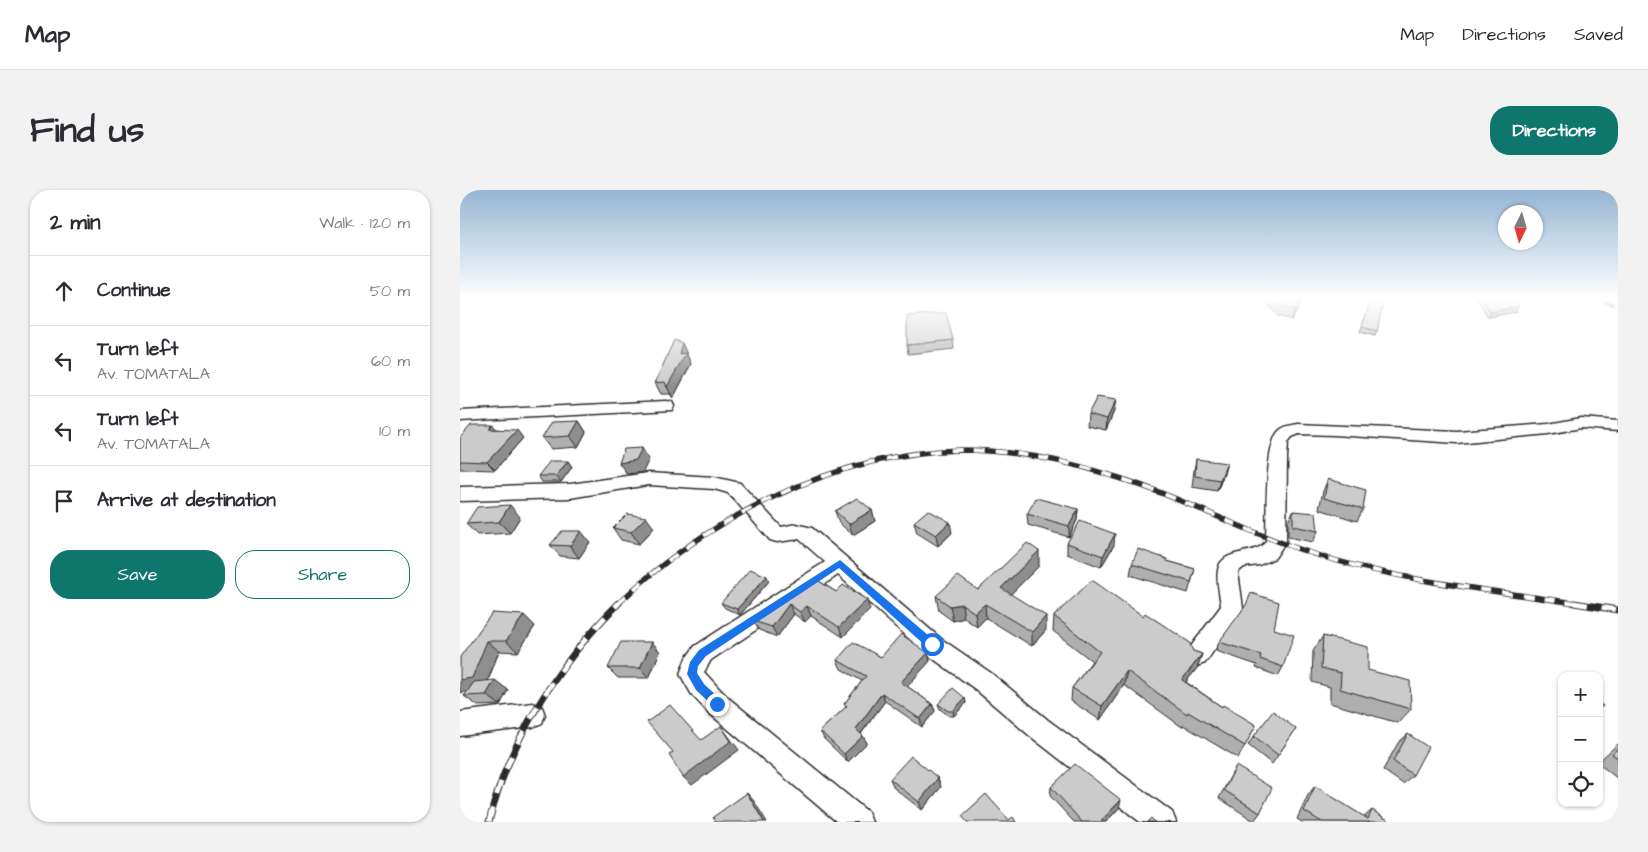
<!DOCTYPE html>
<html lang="en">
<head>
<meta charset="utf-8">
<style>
  body { margin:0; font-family:"Architects Daughter",sans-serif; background:#f2f2f3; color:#2b2b33 }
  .controls { position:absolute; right:15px; bottom:15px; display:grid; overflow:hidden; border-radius:10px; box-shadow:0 1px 4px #0004 }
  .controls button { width:45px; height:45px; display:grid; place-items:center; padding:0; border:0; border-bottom:1px solid #e1e1e2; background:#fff; color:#2b2b33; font:25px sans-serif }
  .compass { position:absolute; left:1038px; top:15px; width:45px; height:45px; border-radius:50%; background:#fff; box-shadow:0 1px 4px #0004; rotate:185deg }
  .stop { position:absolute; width:15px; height:15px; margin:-11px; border:4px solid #1a73e8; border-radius:50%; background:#fff }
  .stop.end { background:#1a73e8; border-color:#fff; box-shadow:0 1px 5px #0008 }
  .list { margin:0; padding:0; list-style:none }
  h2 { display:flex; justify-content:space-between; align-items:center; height:65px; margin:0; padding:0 20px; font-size:21px }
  h2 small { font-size:16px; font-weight:400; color:#7c7c81 }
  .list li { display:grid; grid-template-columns:32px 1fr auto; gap:15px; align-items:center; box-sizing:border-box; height:70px; padding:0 20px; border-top:1px solid #e1e1e2 }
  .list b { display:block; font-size:19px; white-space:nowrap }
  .list p { margin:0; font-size:16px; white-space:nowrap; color:#7c7c81 }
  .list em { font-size:16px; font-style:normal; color:#7c7c81 }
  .actions { display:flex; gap:10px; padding:15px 20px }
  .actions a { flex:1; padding:11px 0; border:1px solid #0f766e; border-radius:20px; text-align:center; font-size:18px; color:#0f766e }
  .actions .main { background:#0f766e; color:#fff }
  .icon { flex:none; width:28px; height:28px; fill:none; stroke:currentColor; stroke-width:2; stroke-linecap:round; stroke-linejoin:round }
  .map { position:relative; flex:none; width:1158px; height:632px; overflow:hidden; border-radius:20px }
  header { display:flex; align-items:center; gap:30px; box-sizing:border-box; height:70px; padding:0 25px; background:#fff; border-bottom:1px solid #e1e1e2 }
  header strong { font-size:24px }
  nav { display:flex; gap:28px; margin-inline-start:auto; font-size:18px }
  .intro { display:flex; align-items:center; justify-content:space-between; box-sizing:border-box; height:120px; padding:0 30px }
  h1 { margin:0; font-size:35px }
  .button { padding:12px 22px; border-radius:20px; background:#0f766e; color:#fff; font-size:18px; font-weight:700 }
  main { display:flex; gap:30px; padding:0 30px }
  aside { flex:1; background:#fff; border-radius:20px; box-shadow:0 1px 4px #0004 }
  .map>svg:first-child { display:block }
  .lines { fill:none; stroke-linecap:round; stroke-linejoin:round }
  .minor-casing { stroke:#2b2b2b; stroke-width:3 }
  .minor { fill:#fff; fill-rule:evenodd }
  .rail-far2-casing { stroke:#2b2b2b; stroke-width:4.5 }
  .rail-far1-casing { stroke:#2b2b2b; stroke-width:5.5 }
  .rail-casing { stroke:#2b2b2b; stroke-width:7 }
  .rail-far2 { stroke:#fff; stroke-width:3; stroke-dasharray:9; stroke-linecap:butt }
  .rail-far1 { stroke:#fff; stroke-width:4; stroke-dasharray:11; stroke-linecap:butt }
  .rail { stroke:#fff; stroke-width:5; stroke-dasharray:14; stroke-linecap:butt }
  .wall { fill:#afafaf; stroke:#2b2b2b }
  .shaded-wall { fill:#8e8e8e; stroke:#2b2b2b }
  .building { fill:#cbcbcb; stroke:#2b2b2b }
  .route { fill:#1a73e8 }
</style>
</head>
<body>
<header>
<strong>Map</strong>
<nav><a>Map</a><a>Directions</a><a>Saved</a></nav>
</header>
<div class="intro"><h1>Find us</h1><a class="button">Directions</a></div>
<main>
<aside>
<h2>2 min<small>Walk · 120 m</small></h2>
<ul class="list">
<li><svg class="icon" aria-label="ahead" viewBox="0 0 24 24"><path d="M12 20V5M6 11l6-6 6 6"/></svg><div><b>Continue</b></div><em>50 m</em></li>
<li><svg class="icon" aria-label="left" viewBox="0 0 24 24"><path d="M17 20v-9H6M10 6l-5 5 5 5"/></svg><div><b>Turn left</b><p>Av. TOMATALA</p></div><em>60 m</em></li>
<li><svg class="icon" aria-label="left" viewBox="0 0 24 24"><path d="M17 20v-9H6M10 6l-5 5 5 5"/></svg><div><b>Turn left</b><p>Av. TOMATALA</p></div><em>10 m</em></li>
<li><svg class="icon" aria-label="arrive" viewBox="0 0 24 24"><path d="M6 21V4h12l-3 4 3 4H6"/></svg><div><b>Arrive at destination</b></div></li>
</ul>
<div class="actions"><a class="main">Save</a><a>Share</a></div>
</aside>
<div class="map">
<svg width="1158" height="632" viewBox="0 0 1158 632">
  <rect width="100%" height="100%" fill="#fff"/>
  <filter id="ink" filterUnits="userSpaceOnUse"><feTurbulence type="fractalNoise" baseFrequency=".02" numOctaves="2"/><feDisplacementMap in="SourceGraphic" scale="10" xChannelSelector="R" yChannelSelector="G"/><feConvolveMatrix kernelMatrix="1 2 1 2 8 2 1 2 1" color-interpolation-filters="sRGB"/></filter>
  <g filter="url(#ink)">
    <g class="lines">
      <g class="minor-casing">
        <g id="minor">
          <path d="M206,211L212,212L214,216L212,220L0,231V221Z"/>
          <path d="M1121,228L1158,231V241L1121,238L1088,244L997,253L874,245L839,244L832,247L828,252L827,268L826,351L815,368L799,375L784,377L778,382L783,418L780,424L745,473L737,476L729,473L726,466L729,459L761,416C760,406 756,391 758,380C762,357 796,367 806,351C807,329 804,252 820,240C824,236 833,235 838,234L997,241L1088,234Z"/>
          <path d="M188,283L254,287L280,293L321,337L336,334L352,338L480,448L531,483L588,530L712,622L716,632H680L570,546L515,499L464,462L378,385L251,470L244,482L266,506L408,622L412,632H377L248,522L232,505L220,484L226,468L235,456L365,372L339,349L317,352L310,350L273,308L268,303L254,299L188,295L110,308L0,311V297L110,294Z"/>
          <path d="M73,513L82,517L85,525L82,533L73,537L0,546V522Z"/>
        </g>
      </g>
      <use href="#minor" class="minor"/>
      <g class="rail-far2-casing">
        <path id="rail-far2" d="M1137,108L1158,116"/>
      </g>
      <g class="rail-far1-casing">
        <path id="rail-far1" d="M158,414C245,329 376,263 499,260C548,260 600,269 646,284C716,304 779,340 848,362C936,391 1030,400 1122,414"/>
      </g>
      <g class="rail-casing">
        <g id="rail">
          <path d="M1114,413L1158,420"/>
          <path d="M29,632C48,551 101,470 159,413"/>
        </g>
      </g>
      <use href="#rail-far2" class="rail-far2"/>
      <use href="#rail-far1" class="rail-far1"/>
      <use href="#rail" class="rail"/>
    </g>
    <g class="wall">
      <path d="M803,108H842L840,115L832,130L818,126Z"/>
      <path d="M912,108L917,141L915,146L900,142Z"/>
      <path d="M1016,108H1050L1056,122L1028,127Z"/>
      <path d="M493,150L494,159L448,164L447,155Z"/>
      <path d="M222,153L231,174L213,208L210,204H201L195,193Z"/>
      <path d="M654,221L646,240L627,236L628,224Z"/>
      <path d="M119,231L126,242L118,257L91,259L82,248Z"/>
      <path d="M37,239L63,248L35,280L0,279V248Z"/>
      <path d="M736,269L764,284L757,301L732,297L734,280Z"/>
      <path d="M108,271L112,277L101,292H82L78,286Z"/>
      <path d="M868,289L903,319L897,331L859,319L863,301Z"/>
      <path d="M618,319L617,330L609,347L568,335L567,324Z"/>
      <path d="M412,320L415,331L393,345L379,333L375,321Z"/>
      <path d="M833,321L858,341L853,352L828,347V332Z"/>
      <path d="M60,327L50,343L17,345L6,334Z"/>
      <path d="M454,332L492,343L478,356L457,343Z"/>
      <path d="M153,338H194L179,354L161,350Z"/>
      <path d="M130,352L119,368L100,366L90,355Z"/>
      <path d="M607,353L654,355L641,377L607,364Z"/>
      <path d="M707,371L735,379L728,403L670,385L672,374Z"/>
      <path d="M579,376L551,404L586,440L572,456L526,428L517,437L504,428L493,431L479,421L476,406L518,400Z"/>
      <path d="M356,389L376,402L410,420L383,447L351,426L345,432L334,424L317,447L299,440L293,431Z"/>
      <path d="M309,391L280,425L265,418L261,413Z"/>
      <path d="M32,423L75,436L58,462L39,461L28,491L48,500L40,515L18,516L4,506L8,501Z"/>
      <path d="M594,426H683L733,461L742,464L737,478L726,492L762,517L796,535L778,568L723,535L722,537L664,495L640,530L611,511L612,498L632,471L593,441Z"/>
      <path d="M814,439L823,477L818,486L796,478L797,475L756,461L759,452Z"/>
      <path d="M863,446L908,480L951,519L938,533L870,513V497L852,492L853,461Z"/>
      <path d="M192,452L200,462L189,488H158L148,478Z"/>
      <path d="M468,463L470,471L447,496L472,514L475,521L462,537L425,511L401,544L407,553L388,572L364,549L360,541L386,517L384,514L402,491L381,479L377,470Z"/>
      <path d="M505,508L506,513L494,526H489L480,519L478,514Z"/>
      <path d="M836,539L812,574L788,555L794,546Z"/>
      <path d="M948,544L953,585L943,594L923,580L938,553Z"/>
      <path d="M1158,554V589L1139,574V571Z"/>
      <path d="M776,576L800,623L794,631L759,608Z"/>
      <path d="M478,588L481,597L462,620L434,598L430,589Z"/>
      <path d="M855,596L904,627L912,620L931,632H842L837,629L848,605Z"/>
      <path d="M591,597L659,618L646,632H614L590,606Z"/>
    </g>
    <g class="shaded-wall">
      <path d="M841,108H842L840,115L832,130L835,120Z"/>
      <path d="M1059,116L1056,122L1028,127L1031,122Z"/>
      <path d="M222,153L231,174L213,208L207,197L219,164Z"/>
      <path d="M656,210L654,221L646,240L647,229Z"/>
      <path d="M119,231L126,242L118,257L110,246Z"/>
      <path d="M33,235L40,243L29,239Z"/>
      <path d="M57,240L63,248L35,280L27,272Z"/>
      <path d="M182,258L189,269L183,282L167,284L159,273Z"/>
      <path d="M108,271L112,277L101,292L96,286Z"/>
      <path d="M767,273L764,284L757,301L760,290Z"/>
      <path d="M50,315L60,327L50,343L39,332Z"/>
      <path d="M618,319L617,330L609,347V336Z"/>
      <path d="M412,320L415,331L393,345L389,334Z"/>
      <path d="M186,327L194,338L179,354L171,342Z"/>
      <path d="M490,332L492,343L478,356L476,345Z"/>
      <path d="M121,341L130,352L119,368L110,356Z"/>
      <path d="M655,344L654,355L641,377L643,366Z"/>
      <path d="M579,361V376L542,413L541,398Z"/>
      <path d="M307,386L309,391L280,425L277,419Z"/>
      <path d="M407,410L410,420L383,447L379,437Z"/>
      <path d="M329,414L334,424L317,447L312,437Z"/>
      <path d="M502,414L504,428L493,431L490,416Z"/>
      <path d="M525,414L526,428L517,437L515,423Z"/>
      <path d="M347,416L351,426L345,432L340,422Z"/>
      <path d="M64,425L75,436L58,462L46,451Z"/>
      <path d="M586,426V440L572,456V442Z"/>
      <path d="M27,451L39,461L25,498L0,503V490Z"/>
      <path d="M192,452L200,462L189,488L180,478Z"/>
      <path d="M468,463L470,471L444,500L441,492Z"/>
      <path d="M742,464L737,478L717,503L722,490Z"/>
      <path d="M667,481L664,495L640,530L642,516Z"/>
      <path d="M35,490L48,500L40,515L26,505Z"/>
      <path d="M422,503L425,511L399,546L396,539Z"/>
      <path d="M505,508L506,513L494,526L493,521Z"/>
      <path d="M472,514L475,521L462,537L460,529Z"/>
      <path d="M261,536L279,560L232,595L223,587Z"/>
      <path d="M403,546L407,553L388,572L384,564Z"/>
      <path d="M478,588L481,597L462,620L459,612Z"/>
      <path d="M287,603L294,611L307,632H304Z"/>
      <path d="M661,610L659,618L646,632H640Z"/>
    </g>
    <g class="building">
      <path d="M814,108H841L835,120L821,116Z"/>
      <path d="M912,108H924L917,141L902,137Z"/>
      <path d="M1022,108H1050L1059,116L1031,122Z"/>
      <path d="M486,123L493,150L447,155V126Z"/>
      <path d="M214,150L222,153L219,164L226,163L207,197L205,192L195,193Z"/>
      <path d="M637,207L656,210L647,229L628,224Z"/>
      <path d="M119,231L110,246L82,248L92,232Z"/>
      <path d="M11,235H33L29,239L57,240L27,272L0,271V248Z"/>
      <path d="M182,258L176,270L159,273L164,259Z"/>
      <path d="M736,269L767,273L760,290L735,286Z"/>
      <path d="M90,271H108L96,286H78Z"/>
      <path d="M868,289L906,300L903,319L864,308Z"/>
      <path d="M397,308L412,320L389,334L375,321Z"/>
      <path d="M576,308L618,319L609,336L567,324Z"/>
      <path d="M50,315L39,332L6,334L17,317Z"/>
      <path d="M468,320L490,332L476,345L454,332Z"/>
      <path d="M833,321L856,323L858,341L833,336Z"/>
      <path d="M167,324L186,327L171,342L153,338Z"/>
      <path d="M620,331L655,344L643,366L607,353Z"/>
      <path d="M102,341H121L110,356L90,355Z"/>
      <path d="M567,353L579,361L541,398L586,426L572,442L525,414L515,423L502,414L490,416L476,406L498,386L518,400Z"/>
      <path d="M678,359L707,369V371L735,379L731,392L672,374Z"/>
      <path d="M290,379L307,386L277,419L261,413Z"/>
      <path d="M356,389L376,402L383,395L407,410L379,437L347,416L340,422L329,414L312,437L293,431Z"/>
      <path d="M632,390L683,426L685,423L729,452L733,461L742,464L722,490L762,517L763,515L796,535L785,556L728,522L727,524L667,481L642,516L612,498L640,462L594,426Z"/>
      <path d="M791,403L819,412L814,439L834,445L823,477L800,469L801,465L759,452L786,415Z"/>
      <path d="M32,423L64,425L46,451H27L12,488L0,490V467Z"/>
      <path d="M441,444L468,463L441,492L472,514L460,529L422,503L396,539L403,546L384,564L360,541L387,516L384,514L406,486L377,470L393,452L421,467Z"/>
      <path d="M863,446L908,457V480L950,491L951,519L880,499L881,483L861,478Z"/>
      <path d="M161,452H192L180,478H148Z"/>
      <path d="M35,490L26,505L4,506L14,492Z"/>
      <path d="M493,498L505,508L493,521H488L478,514Z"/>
      <path d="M1139,513L1143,516L1139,519Z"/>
      <path d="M210,515L241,550L261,536L271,551L223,587L209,565L213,562L187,532Z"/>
      <path d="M813,521L836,539L818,565L794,546Z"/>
      <path d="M948,544L968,557L953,585L933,571Z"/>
      <path d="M1158,558V568L1152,564Z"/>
      <path d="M451,566L478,588L459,612L430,589Z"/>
      <path d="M615,574L661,610L640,632H622L591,597Z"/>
      <path d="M776,576L812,598L800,623L764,600Z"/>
      <path d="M855,596L908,629L912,620L931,632H862L844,621Z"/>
      <path d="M287,603L304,632H255L253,627Z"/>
      <path d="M526,604L549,630L553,627L556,632H507L502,626Z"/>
      <path d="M691,628L695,632H687Z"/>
    </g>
  </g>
  <linearGradient id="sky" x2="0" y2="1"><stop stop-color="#94b5d4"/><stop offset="0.55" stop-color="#fff"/><stop offset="1" stop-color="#fff" stop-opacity="0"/></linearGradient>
  <rect width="1158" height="197" fill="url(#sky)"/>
  <path class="route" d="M380,370L475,451V458H468L379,378L246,466L238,476L237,483L244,494L261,510V517H254L236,500L227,484L230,472L239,460Z"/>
</svg>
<div class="controls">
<button>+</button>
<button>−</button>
<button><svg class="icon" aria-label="locate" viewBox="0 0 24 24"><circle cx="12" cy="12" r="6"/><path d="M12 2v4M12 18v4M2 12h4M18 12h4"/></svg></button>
</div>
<svg class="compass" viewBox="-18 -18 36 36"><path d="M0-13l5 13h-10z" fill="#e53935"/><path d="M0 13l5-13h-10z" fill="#7c7c81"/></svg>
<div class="stop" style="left:472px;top:454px"></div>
<div class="stop end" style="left:257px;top:514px"></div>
</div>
</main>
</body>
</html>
